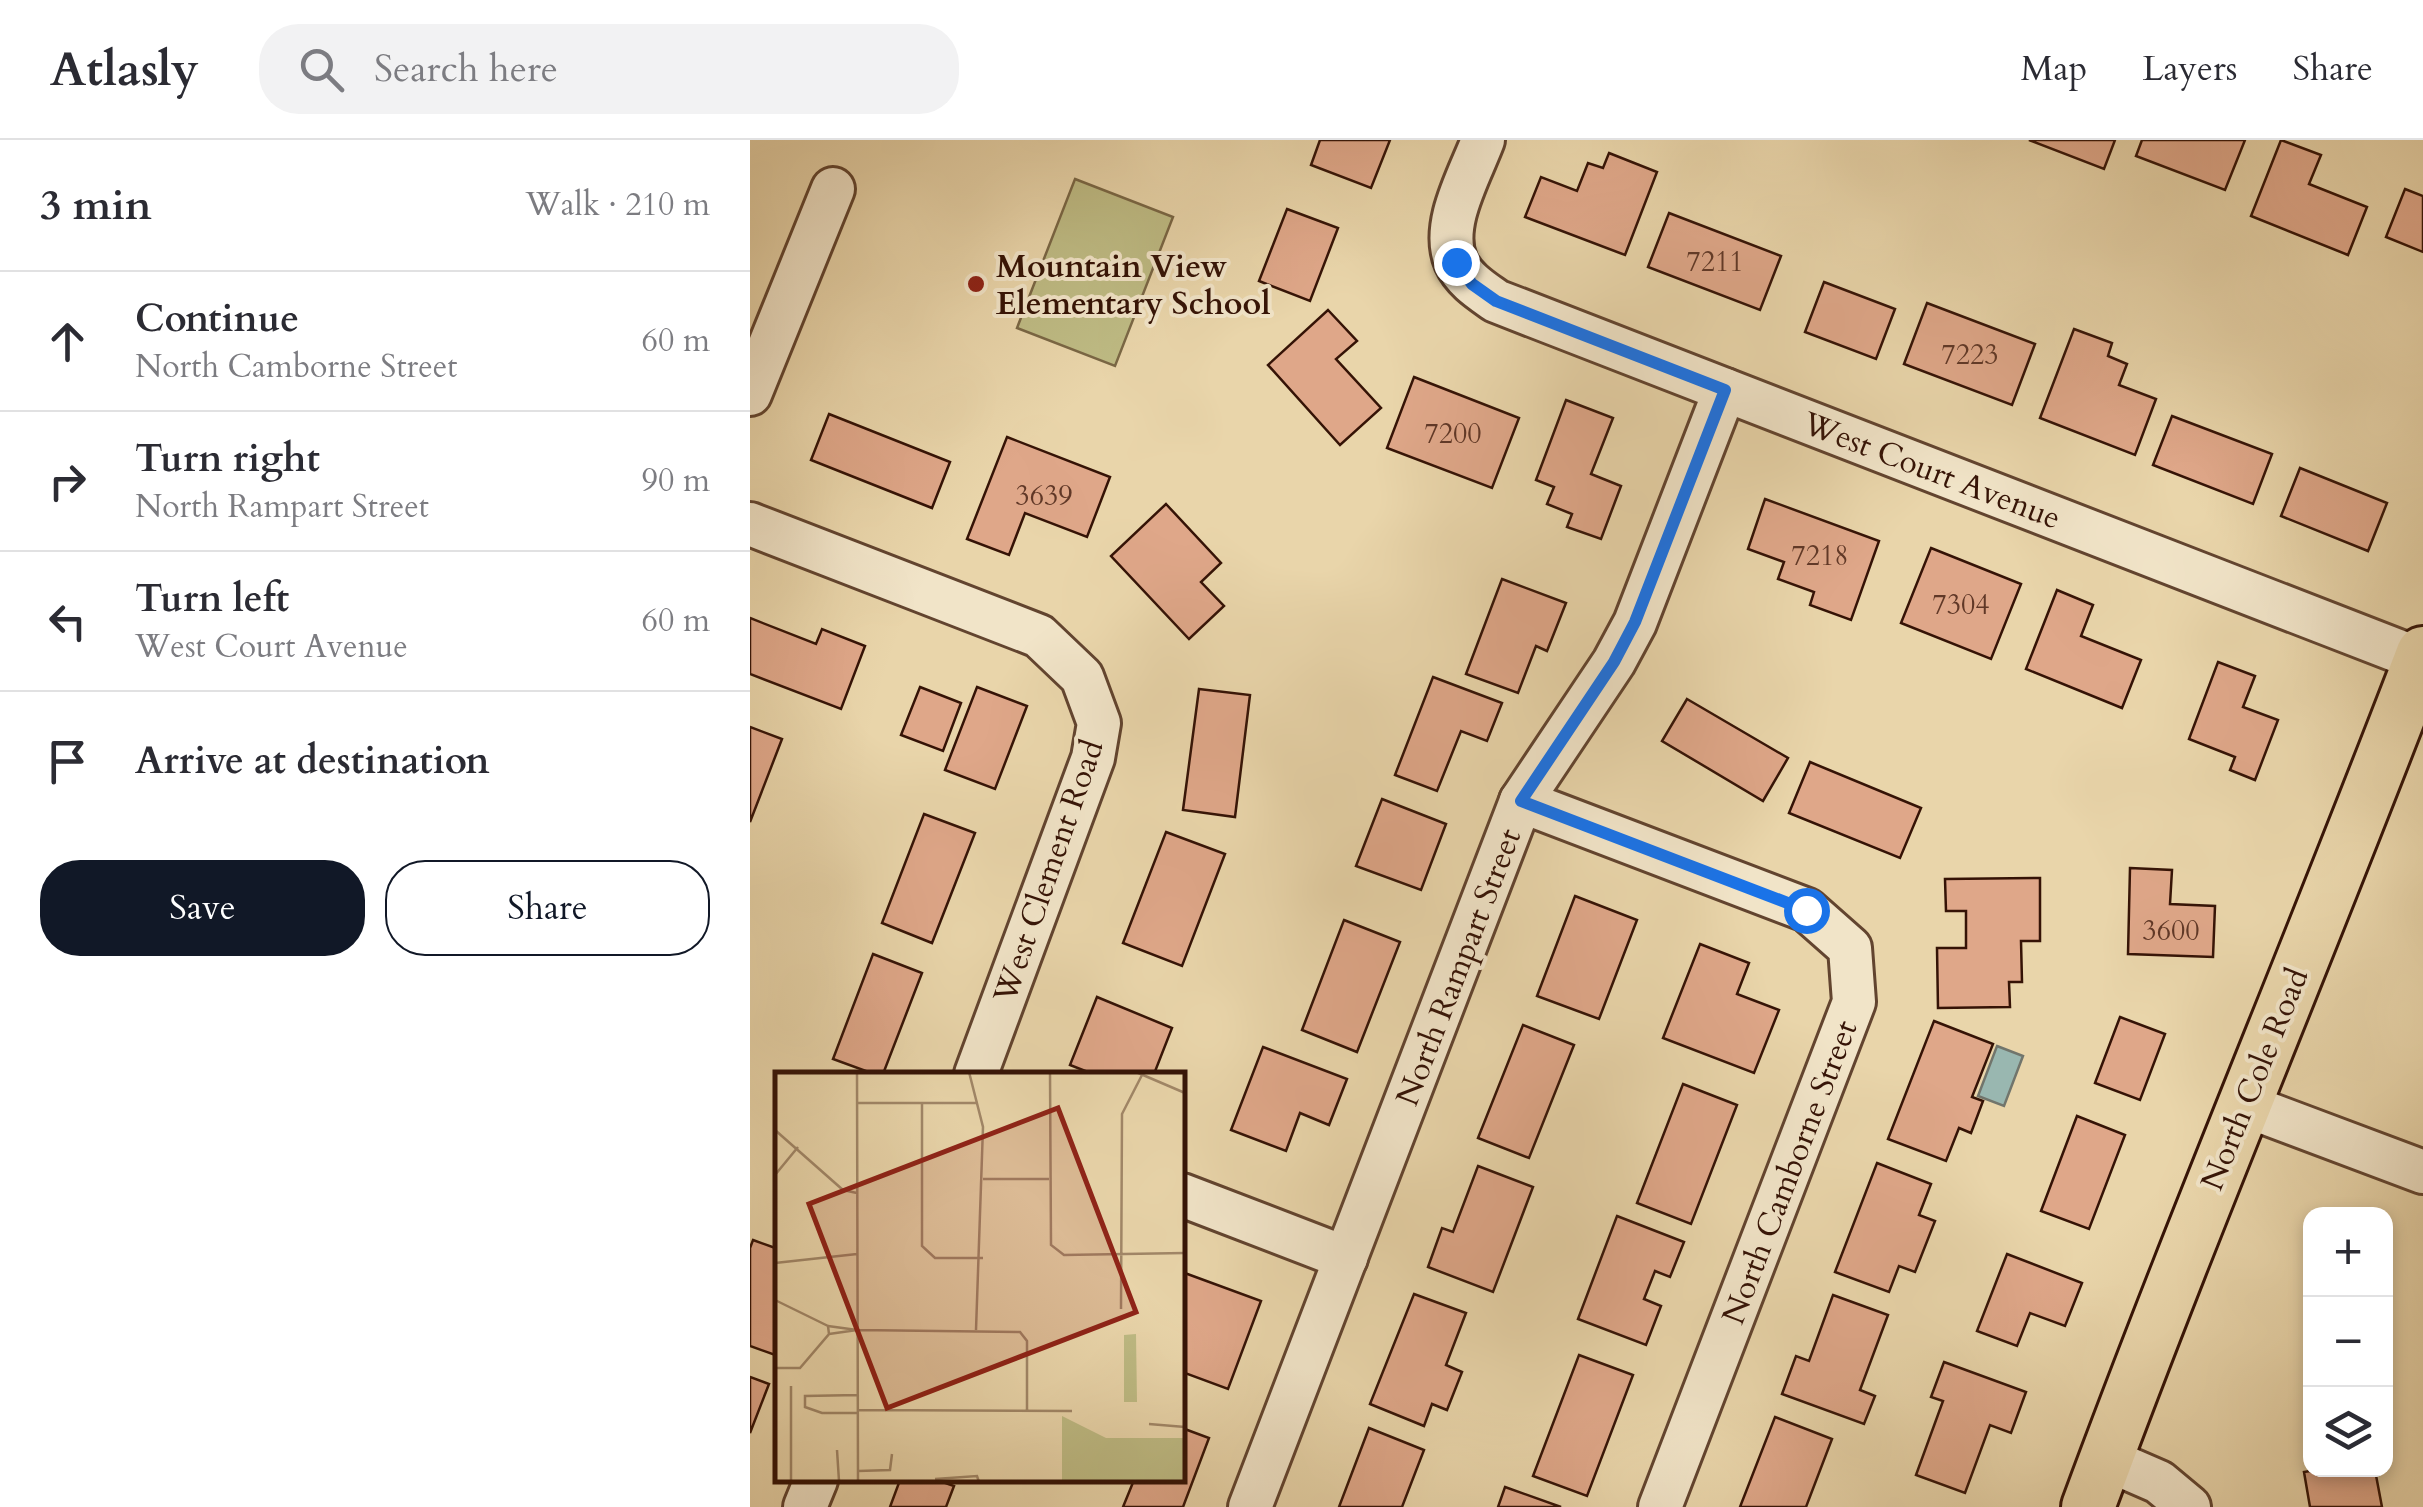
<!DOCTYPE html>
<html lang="en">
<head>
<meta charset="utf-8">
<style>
  body { margin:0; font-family:Cardo,serif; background:#f2f2f3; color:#2b2b33 }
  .controls { position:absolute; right:30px; bottom:30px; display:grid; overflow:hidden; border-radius:20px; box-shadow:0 5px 15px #0003 }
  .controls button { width:90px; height:90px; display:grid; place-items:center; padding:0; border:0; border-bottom:2px solid #e1e1e2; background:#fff; color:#2b2b33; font:50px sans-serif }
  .stop { position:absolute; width:30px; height:30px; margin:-22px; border:8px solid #1a73e8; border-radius:50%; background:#fff }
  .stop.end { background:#1a73e8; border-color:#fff; box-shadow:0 2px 10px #0008 }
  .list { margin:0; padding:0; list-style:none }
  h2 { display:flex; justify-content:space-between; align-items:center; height:130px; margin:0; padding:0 40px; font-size:42px }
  h2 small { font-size:32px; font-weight:400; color:#7c7c81 }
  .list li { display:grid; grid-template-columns:65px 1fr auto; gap:30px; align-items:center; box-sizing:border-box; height:140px; padding:0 40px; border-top:2px solid #e1e1e2 }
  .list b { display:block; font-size:38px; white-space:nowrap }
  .list p { margin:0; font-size:32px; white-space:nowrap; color:#7c7c81 }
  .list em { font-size:32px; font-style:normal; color:#7c7c81 }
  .actions { display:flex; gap:20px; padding:30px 40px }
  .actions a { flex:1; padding:22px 0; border:2px solid #111827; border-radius:40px; text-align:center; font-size:35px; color:#111827 }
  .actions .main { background:#111827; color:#fff }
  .icon { flex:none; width:55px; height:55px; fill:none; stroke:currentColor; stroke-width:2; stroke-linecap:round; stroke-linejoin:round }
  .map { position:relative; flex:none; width:1673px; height:1367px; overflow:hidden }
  header { display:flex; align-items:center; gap:60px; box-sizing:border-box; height:140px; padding:0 50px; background:#fff; border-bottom:2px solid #e1e1e2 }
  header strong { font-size:48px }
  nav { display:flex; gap:55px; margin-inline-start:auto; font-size:35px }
  .search { width:700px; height:90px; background:#f2f2f3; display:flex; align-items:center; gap:25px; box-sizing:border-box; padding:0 35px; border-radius:40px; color:#7c7c81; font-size:38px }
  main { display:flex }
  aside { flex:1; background:#fff }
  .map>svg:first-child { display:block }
  .green { fill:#bebb84; stroke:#7a6745; stroke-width:2.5 }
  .water { fill:#99b7b0; stroke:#71756c; stroke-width:2.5 }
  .building { fill:#dfa789; stroke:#351306; stroke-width:2.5 }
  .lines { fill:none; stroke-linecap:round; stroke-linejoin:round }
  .minor-casing { stroke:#62442f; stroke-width:48 }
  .major-casing { stroke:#351306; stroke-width:58 }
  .minor { stroke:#f1e4c8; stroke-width:42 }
  .major { stroke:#e9d5aa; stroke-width:52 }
  .route { stroke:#1a73e8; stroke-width:12 }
  .poi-dot { fill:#8f2418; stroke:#f1e4c8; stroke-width:4 }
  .labels { text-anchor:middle; stroke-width:8; stroke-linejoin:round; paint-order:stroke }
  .number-label { font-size:28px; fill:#603827 }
  .poi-label { font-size:32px; font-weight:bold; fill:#351306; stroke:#f1e4c8; text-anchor:start }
  .street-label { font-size:32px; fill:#351306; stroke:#f1e4c8 }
  .inset-road { fill:none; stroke:#a18768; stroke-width:2.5 }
  .view { fill:#8f2418; fill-opacity:0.15; stroke:#8f2418; stroke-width:5 }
  .inset-edge { fill:none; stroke:#351306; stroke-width:5 }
</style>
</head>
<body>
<header>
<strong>Atlasly</strong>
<div class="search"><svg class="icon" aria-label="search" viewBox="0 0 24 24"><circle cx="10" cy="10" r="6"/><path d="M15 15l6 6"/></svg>Search here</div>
<nav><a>Map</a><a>Layers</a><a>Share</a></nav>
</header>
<main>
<aside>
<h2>3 min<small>Walk · 210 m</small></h2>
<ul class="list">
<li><svg class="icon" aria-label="ahead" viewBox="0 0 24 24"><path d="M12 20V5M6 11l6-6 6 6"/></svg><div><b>Continue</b><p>North Camborne Street</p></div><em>60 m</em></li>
<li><svg class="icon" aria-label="right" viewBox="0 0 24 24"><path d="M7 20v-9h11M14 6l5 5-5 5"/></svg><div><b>Turn right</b><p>North Rampart Street</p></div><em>90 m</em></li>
<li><svg class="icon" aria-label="left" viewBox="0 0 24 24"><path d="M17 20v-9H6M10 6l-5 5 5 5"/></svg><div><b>Turn left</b><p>West Court Avenue</p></div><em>60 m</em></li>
<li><svg class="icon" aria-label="arrive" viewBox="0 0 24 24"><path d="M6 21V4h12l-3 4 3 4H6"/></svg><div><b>Arrive at destination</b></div></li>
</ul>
<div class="actions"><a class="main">Save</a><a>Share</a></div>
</aside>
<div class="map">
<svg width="1673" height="1367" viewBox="0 0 1673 1367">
  <rect width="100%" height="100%" fill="#e9d5aa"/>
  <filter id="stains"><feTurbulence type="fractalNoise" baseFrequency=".002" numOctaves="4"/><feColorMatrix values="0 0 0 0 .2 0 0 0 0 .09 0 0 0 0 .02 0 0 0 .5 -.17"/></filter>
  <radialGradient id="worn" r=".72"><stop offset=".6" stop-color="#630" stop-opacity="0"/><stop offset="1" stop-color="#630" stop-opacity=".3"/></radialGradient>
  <path class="green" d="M325,39L423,77L365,226L267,188Z"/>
  <path class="water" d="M1247,906L1273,916L1254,966L1228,956Z"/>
  <g class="building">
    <path d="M570,0H640L621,48L561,25Z"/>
    <path d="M1279,0H1365L1354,29Z"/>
    <path d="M1392,0H1495L1475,50L1386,16Z"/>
    <path d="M1531,0L1571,15L1559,44L1617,67L1598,115L1501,76Z"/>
    <path d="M859,13L907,32L875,115L775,77L791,37L827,51L838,23L853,28Z"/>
    <path d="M1655,49L1673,56V112L1636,97Z"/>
    <path d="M537,69L588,88L560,161L509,141Z"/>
    <path d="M919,73L1031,116L1010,170L898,127Z"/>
    <path d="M1074,142L1145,169L1126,219L1055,192Z"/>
    <path d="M1177,163L1285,204L1262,265L1154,224Z"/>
    <path d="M578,170L607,201L586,219L631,268L590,305L518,225Z"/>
    <path d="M1324,189L1362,203L1358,216L1377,224L1369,245L1406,259L1385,315L1290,278Z"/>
    <path d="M664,237L769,278L742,348L637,308Z"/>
    <path d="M816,260L863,278L841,334L871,346L851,399L817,387L822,374L797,364L804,347L786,340Z"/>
    <path d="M79,274L200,322L182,368L61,320Z"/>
    <path d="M1422,276L1522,314L1503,364L1403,325Z"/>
    <path d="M257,297L360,337L337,397L275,373L259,415L217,399Z"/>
    <path d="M1550,328L1637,363L1618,411L1531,376Z"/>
    <path d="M1015,359L1129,401L1101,480L1060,465L1064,452L1028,439L1034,422L998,409Z"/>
    <path d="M416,364L471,423L451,442L474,466L439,499L361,416Z"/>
    <path d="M1181,408L1271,444L1241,519L1151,483Z"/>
    <path d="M752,439L816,463L797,511L786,506L768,553L716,534Z"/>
    <path d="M1307,450L1343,465L1331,496L1391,520L1372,568L1276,529Z"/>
    <path d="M0,478L66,504L72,489L115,506L91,569L0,534Z"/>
    <path d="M1468,522L1505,536L1493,567L1528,580L1505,640L1480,630L1485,617L1439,599Z"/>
    <path d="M683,537L752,563L737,601L711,591L687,651L645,635Z"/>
    <path d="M170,547L211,563L193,611L151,595Z"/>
    <path d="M227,547L277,566L245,649L195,630Z"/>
    <path d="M449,549L500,555L485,677L433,670Z"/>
    <path d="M937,559L1038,618L1013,661L912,601Z"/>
    <path d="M0,587L32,599L0,682Z"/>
    <path d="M1060,622L1171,668L1150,718L1039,673Z"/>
    <path d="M632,659L696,684L671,750L606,726Z"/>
    <path d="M174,674L225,693L182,803L132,783Z"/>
    <path d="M416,692L475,714L432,826L373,803Z"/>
    <path d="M1380,728L1422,730L1420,764L1465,766L1463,817L1378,814Z"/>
    <path d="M1290,738V801H1271L1272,842H1259L1260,867L1188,868L1187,808H1216V771H1196L1195,739Z"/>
    <path d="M825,756L887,780L849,879L787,856Z"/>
    <path d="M594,780L650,802L607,912L552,890Z"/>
    <path d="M950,804L999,823L987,854L1029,870L1004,933L913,898Z"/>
    <path d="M123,814L172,833L133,934H124L83,919Z"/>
    <path d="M347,857L422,888L404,934H343L320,925Z"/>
    <path d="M1370,877L1415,894L1390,960L1345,943Z"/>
    <path d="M1184,881L1243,904L1222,957L1233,961L1221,993L1209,988L1196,1021L1138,999Z"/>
    <path d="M773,885L824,905L779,1018L728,998Z"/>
    <path d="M513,907L597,939L579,985L550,973L536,1011L481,990Z"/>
    <path d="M933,944L987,965L941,1084L887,1063Z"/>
    <path d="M1327,976L1375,995L1339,1089L1291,1071Z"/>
    <path d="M1127,1023L1181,1044L1169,1075L1185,1081L1165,1132L1149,1126L1139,1152L1085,1132Z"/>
    <path d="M728,1026L783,1047L743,1152L678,1127L692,1088L703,1092Z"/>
    <path d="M867,1076L934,1102L920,1137L905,1131L894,1159L911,1166L896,1205L828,1179Z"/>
    <path d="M3,1100L28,1109V1216L0,1206V1108Z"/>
    <path d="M1257,1114L1332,1143L1315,1186L1280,1173L1267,1206L1227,1191Z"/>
    <path d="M432,1132L511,1161L478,1249L432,1232Z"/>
    <path d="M664,1154L716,1173L696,1225L712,1232L697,1270L682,1264L674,1286L620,1264Z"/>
    <path d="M1083,1155L1138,1175L1110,1250L1125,1256L1114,1284L1032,1254L1046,1216L1059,1221Z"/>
    <path d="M829,1215L883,1235L837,1356L783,1336Z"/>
    <path d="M1194,1222L1276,1252L1261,1293L1240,1285L1215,1353L1166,1335L1193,1261L1181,1257Z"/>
    <path d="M0,1237L19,1244L0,1293Z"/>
    <path d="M1025,1277L1082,1299L1056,1367H990Z"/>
    <path d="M432,1288L459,1298L433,1367H373L384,1340H432Z"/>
    <path d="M619,1288L674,1310L652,1367H589Z"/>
    <path d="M1566,1330H1625L1632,1367H1560L1554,1332Z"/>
    <path d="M150,1340H187L204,1346L196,1367H140Z"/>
    <path d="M755,1347L811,1367H748Z"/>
  </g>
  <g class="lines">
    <g class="minor-casing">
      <g id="minor">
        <path d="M733,0C720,35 690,85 706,122C714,140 732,151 746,161L1671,520"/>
        <path d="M0,254L83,49"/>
        <path d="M0,384L289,496L332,537L349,583L343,618L226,934"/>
        <path d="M771,661L1057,770L1100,808L1104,862L910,1367"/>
        <path d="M1492,964L1673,1032"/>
        <path d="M432,1055L596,1118"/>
        <path d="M1356,1319L1409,1342L1439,1367"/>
        <path d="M55,1367L66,1340"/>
        <path d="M500,1367L771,661L864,522L885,483L975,250"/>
      </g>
    </g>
    <g class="major-casing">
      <path id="major" d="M1338,1367C1444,1080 1564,799 1673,513"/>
    </g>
    <use href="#minor" class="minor"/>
    <use href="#major" class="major"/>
  </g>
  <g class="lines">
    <path class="route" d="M706,122L722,144L746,161L975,250L885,482L864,522L771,661L1056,770"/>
  </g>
  <circle class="poi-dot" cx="226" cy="144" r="10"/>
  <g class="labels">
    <g class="number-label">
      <text x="965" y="131">7211</text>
      <text x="1220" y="224">7223</text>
      <text x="703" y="303">7200</text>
      <text x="294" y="365">3639</text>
      <text x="1070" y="425">7218</text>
      <text x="1211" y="474">7304</text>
      <text x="1421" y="800">3600</text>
    </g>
    <g class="poi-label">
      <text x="246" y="137">Mountain View<tspan x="246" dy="37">Elementary School</tspan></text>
    </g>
    <g class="street-label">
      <text transform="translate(1182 330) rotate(21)" y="11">West Court Avenue</text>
      <text transform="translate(298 731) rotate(-71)" y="11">West Clement Road</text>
      <text transform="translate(708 827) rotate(-69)" y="11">North Rampart Street</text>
      <text transform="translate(1504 939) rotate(-68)" y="11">North Cole Road</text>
      <text transform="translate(1039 1032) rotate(-69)" y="11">North Camborne Street</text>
    </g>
  </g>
  <g transform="translate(25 932)">
    <rect width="410" height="410" fill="#e9d5aa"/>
    <path d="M361,262L362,330H349V263ZM287,344L331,366H410V410H287Z" fill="#bebb84"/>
    <path class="inset-road" d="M82,0L83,410M194,0L208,55L201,258M275,0L276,173L289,183L410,181M361,0L410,21M82,31H203M147,31V174L160,186H208M0,58L68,118L82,121M0,103L23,75M208,107H274M0,191L82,182M0,228L53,254L54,262L25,296H0M346,237L347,42L367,3M53,254L82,258L54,262M83,258L245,260L252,269V339M83,323L30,324V335L47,341H83M83,338L297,339M374,352L410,355M62,378L64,409M83,399L115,398L117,382M160,407L202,404L204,410M16,410V314"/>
    <path class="view" d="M283,36L361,240L112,336L34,132Z"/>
    <rect width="410" height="410" class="inset-edge"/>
  </g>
  <rect width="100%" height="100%" filter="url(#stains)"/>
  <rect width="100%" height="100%" fill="url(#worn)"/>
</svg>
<div class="controls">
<button>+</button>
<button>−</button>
<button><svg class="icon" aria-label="layers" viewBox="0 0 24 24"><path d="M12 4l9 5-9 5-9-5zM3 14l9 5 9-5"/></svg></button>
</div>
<div class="stop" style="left:1056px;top:770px"></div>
<div class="stop end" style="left:706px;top:122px"></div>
</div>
</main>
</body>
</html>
